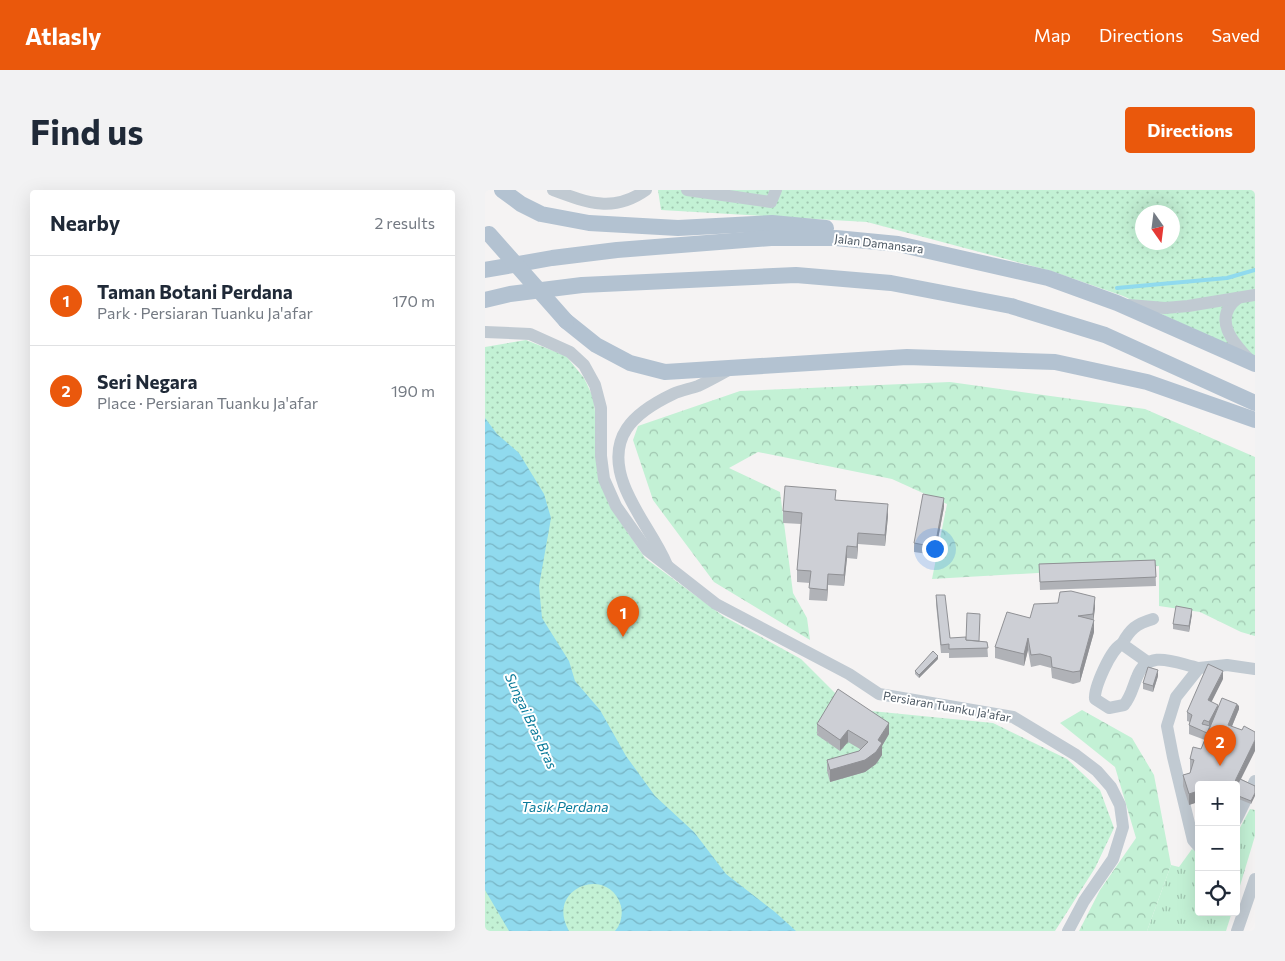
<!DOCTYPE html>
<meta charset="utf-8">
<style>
body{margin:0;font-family:Commissioner,sans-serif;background:#f2f2f3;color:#1f2937}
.controls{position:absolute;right:15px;bottom:15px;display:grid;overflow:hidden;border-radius:5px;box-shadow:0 5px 20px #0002}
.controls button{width:45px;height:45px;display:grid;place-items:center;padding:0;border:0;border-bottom:1px solid #e0e1e3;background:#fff;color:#1f2937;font:25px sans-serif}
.compass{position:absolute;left:650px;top:15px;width:45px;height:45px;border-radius:50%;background:#fff;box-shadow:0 5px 20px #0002;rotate:166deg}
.you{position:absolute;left:449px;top:358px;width:18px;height:18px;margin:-12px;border:4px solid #fff;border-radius:50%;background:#1a73e8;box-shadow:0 0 0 8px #1a73e833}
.badge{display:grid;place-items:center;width:32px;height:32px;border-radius:50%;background:#ea580c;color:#fff;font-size:16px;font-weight:700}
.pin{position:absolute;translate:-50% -41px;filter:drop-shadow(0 1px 2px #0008)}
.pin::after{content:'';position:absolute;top:26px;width:18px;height:15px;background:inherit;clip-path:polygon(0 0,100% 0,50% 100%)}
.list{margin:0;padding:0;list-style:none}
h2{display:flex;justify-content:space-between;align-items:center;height:65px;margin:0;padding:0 20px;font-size:21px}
h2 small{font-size:16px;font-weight:400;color:#747a83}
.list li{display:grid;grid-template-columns:32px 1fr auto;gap:15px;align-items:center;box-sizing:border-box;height:90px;padding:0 20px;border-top:1px solid #e0e1e3}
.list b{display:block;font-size:19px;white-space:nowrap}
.list p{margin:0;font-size:16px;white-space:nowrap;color:#747a83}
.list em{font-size:16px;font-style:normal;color:#747a83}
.icon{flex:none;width:28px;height:28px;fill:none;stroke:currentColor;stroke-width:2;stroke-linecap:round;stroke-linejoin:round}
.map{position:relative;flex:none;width:770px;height:741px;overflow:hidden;border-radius:5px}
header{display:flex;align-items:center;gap:30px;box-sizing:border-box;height:70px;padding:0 25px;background:#ea580c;color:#fff}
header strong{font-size:24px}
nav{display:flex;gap:28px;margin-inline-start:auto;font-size:18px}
.intro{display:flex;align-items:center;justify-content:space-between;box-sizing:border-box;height:120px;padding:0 30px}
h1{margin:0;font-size:35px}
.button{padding:12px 22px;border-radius:5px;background:#ea580c;color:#fff;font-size:18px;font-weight:700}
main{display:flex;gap:30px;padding:0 30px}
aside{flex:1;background:#fff;border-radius:5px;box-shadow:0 5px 20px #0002}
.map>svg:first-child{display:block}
.grass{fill:url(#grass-tufts)}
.forest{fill:url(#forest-crowns)}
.park{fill:url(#park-dots);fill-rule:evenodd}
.water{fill:url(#water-waves)}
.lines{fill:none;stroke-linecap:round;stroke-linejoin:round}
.stream{stroke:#90daee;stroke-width:4}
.minor{stroke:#c1cad2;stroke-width:12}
.major{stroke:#b3c2d1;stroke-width:16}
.major-bridge{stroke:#b3c2d1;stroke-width:16}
.wall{fill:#b0b2b7}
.shaded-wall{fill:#909195}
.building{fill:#cdcfd5;stroke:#909195}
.labels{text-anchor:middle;stroke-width:4;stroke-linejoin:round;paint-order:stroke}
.street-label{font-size:12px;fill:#4a5661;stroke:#fff}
.water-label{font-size:14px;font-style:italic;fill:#0c7c9b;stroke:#fff}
</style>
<header>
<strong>Atlasly</strong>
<nav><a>Map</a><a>Directions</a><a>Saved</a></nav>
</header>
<div class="intro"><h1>Find us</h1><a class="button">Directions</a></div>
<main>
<aside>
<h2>Nearby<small>2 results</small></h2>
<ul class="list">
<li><span class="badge">1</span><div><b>Taman Botani Perdana</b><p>Park · Persiaran Tuanku Ja'afar</p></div><em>170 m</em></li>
<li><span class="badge">2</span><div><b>Seri Negara</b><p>Place · Persiaran Tuanku Ja'afar</p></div><em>190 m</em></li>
</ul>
</aside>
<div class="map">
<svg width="770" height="741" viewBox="0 0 770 741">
<defs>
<pattern id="grass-tufts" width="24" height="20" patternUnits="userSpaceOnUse" patternTransform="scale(1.25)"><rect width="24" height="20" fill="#c3f1d5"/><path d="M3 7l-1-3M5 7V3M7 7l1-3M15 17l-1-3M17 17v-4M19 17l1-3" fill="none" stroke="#a0c6b0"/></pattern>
<pattern id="forest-crowns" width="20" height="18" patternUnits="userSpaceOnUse" patternTransform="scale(1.25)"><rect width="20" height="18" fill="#c3f1d5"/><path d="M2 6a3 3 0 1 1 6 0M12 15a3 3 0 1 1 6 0" fill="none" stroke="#a0c6b0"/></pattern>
<pattern id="park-dots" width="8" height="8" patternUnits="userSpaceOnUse" patternTransform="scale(1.25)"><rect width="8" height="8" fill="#c3f1d5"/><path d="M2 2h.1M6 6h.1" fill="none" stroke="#a0c6b0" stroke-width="1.8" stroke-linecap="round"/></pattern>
<pattern id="water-waves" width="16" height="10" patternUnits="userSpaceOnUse" patternTransform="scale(1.25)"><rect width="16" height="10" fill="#90daee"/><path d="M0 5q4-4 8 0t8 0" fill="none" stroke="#78b4c4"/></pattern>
</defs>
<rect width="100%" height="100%" fill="#f5f3f3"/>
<g class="grass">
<polygon points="765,619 770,620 770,646 751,709 751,645"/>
<polygon points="707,659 714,664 714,722 747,722 741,741 662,741 686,675 694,677"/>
</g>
<g class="forest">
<polygon points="465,192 660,219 770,267 770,446 756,442 715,422 674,416 674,376 447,389 462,314 407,289 273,262 244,278 295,302 308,403 322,428 325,450 229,392 168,310 148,250 153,236 255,201"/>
<polygon points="597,520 647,548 669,585 686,675 662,741 594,741 615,700 651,648 630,577 575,533"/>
</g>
<g class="park">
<path d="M173,0H770V168L638,106L566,81L382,32L176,20ZM658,22H688V52H658Z"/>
<polygon points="41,150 81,166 99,188 109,209 115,287 128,321 160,368 238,426 316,469 366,519 508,533 582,569 615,600 629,638 610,678 570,741 0,741 0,157"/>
</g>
<path class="water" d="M0,228L12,244L34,263L59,304L66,328L54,396L57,428L84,471L90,491L115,520L141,566L170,606L209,642L241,684L290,722L311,741H130C136,734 138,725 136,716C124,674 59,698 84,741H24L0,700Z"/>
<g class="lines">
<polyline class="stream" points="632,98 742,88 770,80"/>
<g class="minor">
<path d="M68,0C103,13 129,23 161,0"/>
<polyline points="202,0 286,12 291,0"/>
<path d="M753,108C727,128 747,152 765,170"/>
<polyline points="644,115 680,118 703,116 770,105"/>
<polyline points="0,142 45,144 85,162 99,175 110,195 116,218 116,266 119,289 131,316 162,360 231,414 364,484 394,504 528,527 591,565 612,581 626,597 635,615 638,637 628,669 599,711 583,741"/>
<path d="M182,375C170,347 150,324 139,295C121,247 148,223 188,204C196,200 205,199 213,196C224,191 234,185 244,180"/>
<path d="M637,454C645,439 651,434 668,429"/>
<path d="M661,471L637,454C626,458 609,498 610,509L624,518L639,515C646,507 648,496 652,487C663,458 690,473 714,478"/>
<polyline points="751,630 770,591"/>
<polyline points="714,657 708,650 688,567 682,536 691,507 714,478 742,475 770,479"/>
<polyline points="752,741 770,689"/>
</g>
<g class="major">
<polyline points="17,0 36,14 56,24 104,33 193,38 287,33 341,38"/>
<polyline points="0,80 67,68 132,60 286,48 351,48 413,54 563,88 632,113 770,174"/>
<polyline points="0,110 25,104 97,95 311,85 406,93 526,116 620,145 770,213"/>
<polyline points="81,131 111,155 145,173 180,182 422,167 570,172 662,192 770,230"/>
</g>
<polyline class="major-bridge" points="4,44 81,131"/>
</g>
<g class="wall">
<polygon points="351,310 403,326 400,356 373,354 372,369 362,368 359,396 343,395 342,411 324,410 325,393 312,392 312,380 316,334 298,333 298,321"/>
<polygon points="459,317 450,365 429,362 429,353"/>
<polygon points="670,370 671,396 555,400 554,374"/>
<polygon points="451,405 465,448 502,452 503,467 464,468 464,463 456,463 451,414"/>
<polygon points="573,413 610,418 608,430 609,442 595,492 588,494 567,488 566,478 555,475 546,477 543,460 539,476 510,468 510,457 545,428"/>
<polygon points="707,424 704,442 688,439 688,434"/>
<polygon points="453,469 434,488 430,484 430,481"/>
<polygon points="673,486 668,502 658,499 658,493"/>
<polygon points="738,489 726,512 733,518 754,519 747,536 756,589 770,596 766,614 751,608 751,595 714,595 714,622 710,621 710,613 704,615 698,596 698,585 705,583 705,569 716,559 720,550 704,544 704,535 705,532 702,531 702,522"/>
<polygon points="332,534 404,544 397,556 397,565 391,574 380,582 345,592 342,581 342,570 374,561 375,559 363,552 355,561 332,545"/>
</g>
<g class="shaded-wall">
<polygon points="459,308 459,317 450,365 450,357"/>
<polygon points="403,314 403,326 400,356 400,345"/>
<polygon points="373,343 373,354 372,369 372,357"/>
<polygon points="362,356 362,368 359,396 359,385"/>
<polygon points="343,384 343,395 342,411 342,400"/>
<polygon points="610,407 610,418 608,434 609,430 609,442 595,492 595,481 608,435 608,424"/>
<polygon points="707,419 707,424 704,442 704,436"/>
<polygon points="543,448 543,460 539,476 539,464"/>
<polygon points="453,466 453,469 434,488 434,485"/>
<polygon points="673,480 673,486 668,502 668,496"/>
<polygon points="738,481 738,489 723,519 723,510"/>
<polygon points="752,514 754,516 754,519 743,546 743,535"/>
<polygon points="733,515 733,523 724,538 724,532"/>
<polygon points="404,533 404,544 397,556 397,565 391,574 380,582 345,592 345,580 393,550"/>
<polygon points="363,540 363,552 355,561 355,550"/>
<polygon points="770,550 770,561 751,599 751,595 749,595 751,589"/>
<polygon points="713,601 710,609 710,613 704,615 704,604"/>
<polygon points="770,603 770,606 766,614 766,611"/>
</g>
<g class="building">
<polygon points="300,296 351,300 350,310 403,314 400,345 373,343 372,357 362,356 359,385 343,384 342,400 324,398 326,381 312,380 317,323 298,321"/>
<polygon points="438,304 459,308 450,357 429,353"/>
<polygon points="670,370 671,387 555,392 554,374"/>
<polygon points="586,401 610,407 608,424 593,426 609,430 595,481 588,482 567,477 566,467 555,464 546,465 543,448 539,464 510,457 522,422 545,428 549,414 573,413 575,402"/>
<polygon points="451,405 460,405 465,448 481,447 481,450 502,452 503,458 464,459 464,454 456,455"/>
<polygon points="691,416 707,419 704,436 688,434"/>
<polygon points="482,423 495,424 494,451 481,450"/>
<polygon points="448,461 453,466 434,485 430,481"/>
<polygon points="723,474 738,481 723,510 733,515 724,532 719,530 717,534 725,536 722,543 704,535 707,525 702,522"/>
<polygon points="663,477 673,480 668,496 658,493"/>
<polygon points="353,499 404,533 393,550 397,553 391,562 380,570 345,580 342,570 374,561 383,552 363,540 355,550 332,534"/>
<polygon points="737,508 752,514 743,535 757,540 759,536 770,542 770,550 751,589 749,595 714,595 714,610 710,609 713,601 704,604 698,585 705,583 709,570 705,569 708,557 716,559"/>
<polygon points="755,589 770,596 770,603 766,611 751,605 751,599"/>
</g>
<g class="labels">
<g class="street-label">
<text transform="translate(394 54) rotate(7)" y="4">Jalan Damansara</text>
<text transform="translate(462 517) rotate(10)" y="4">Persiaran Tuanku Ja'afar</text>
</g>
<g class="water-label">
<text transform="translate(46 531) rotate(65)" y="5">Sungai Bras Bras</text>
<text x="80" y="622">Tasik Perdana</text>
</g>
</g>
</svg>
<div class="controls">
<button>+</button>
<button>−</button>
<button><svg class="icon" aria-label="locate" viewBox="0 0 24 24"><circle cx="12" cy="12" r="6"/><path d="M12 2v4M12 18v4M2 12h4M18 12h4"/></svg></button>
</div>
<svg class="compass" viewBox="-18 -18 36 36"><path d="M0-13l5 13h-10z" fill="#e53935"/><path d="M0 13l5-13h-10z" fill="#747a83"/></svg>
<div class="you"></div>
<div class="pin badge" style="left:138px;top:447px">1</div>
<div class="pin badge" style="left:735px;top:576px">2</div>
</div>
</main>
